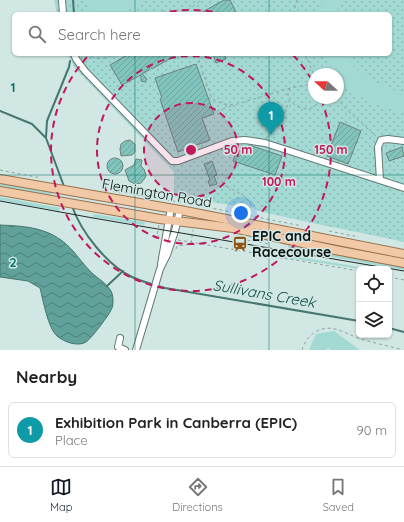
<!DOCTYPE html>
<style>
body{margin:0;font-family:Quicksand,sans-serif;background:#f2f2f2;color:#222}
.controls{position:absolute;right:12px;bottom:12px;display:grid;overflow:hidden;border-radius:6px;box-shadow:0 1px 3px #0004}
.controls button{width:36px;height:36px;display:grid;place-items:center;padding:0;border:0;border-bottom:1px solid #e0e0e0;background:#fff;color:#222;font:20px sans-serif}
.compass{position:absolute;left:308px;top:68px;width:36px;height:36px;border-radius:50%;background:#fff;box-shadow:0 1px 3px #0004;rotate:291deg}
.you{position:absolute;left:241px;top:213px;width:14px;height:14px;margin:-10px;border:3px solid #fff;border-radius:50%;background:#1a73e8;box-shadow:0 0 0 6px #1a73e833}
.badge{display:grid;place-items:center;width:26px;height:26px;border-radius:50%;background:#111827;color:#fff;font-size:13px;font-weight:700}
.pin{position:absolute;translate:-50% -33px;filter:drop-shadow(0 1px 2px #0008)}
.pin::after{content:'';position:absolute;top:21px;width:14px;height:12px;background:inherit;clip-path:polygon(0 0,100% 0,50% 100%)}
.list{margin:0;padding:0;list-style:none}
h2{display:flex;justify-content:space-between;align-items:center;height:52px;margin:0;padding:0 16px;font-size:17px}
h2 small{font-size:13px;font-weight:400;color:#767676}
.list li{display:grid;grid-template-columns:26px 1fr auto;gap:12px;align-items:center;box-sizing:border-box;height:56px;margin:0 8px 8px;padding:0 8px;border:1px solid #e0e0e0;border-radius:6px}
.list b{display:block;font-size:15px;white-space:nowrap}
.list p{margin:0;font-size:13px;white-space:nowrap;color:#767676}
.list em{font-size:13px;font-style:normal;color:#767676}
.icon{flex:none;width:22px;height:22px;fill:none;stroke:currentColor;stroke-width:2;stroke-linecap:round;stroke-linejoin:round}
.map{position:relative;flex:none;width:404px;height:350px;overflow:hidden}
.search{position:absolute;background:#fff;box-shadow:0 1px 3px #0004;left:12px;right:12px;top:12px;height:44px;display:flex;align-items:center;gap:10px;box-sizing:border-box;padding:0 14px;border-radius:6px;color:#767676;font-size:15px}
.sheet{height:116px;background:#fff}
nav{display:flex;justify-content:space-around;align-items:center;box-sizing:border-box;height:56px;border-top:1px solid #e0e0e0;background:#fff;font-size:11px;color:#767676}
nav a{display:grid;justify-items:center;gap:2px}
nav .on{color:#111827}
.map>svg:first-child{display:block}
.park{fill:url(#park-dots);fill-rule:evenodd}
.garden{fill:#a2d9d3}
.water{fill:url(#water-waves);stroke:#467671}
.lines{fill:none;stroke-linecap:round;stroke-linejoin:round}
.stream{stroke:#467671;stroke-width:2}
.building{fill:url(#building-hatch);stroke:#6d827f}
.minor-casing{stroke:#657a77;stroke-width:8}
.major-casing{stroke:#9b724c;stroke-width:10}
.path{stroke:#8fa19e;stroke-width:1;stroke-dasharray:3 3;stroke-linecap:butt}
.minor{stroke:#fff;stroke-width:6}
.major{stroke:#f2c9a7;stroke-width:8}
.tram{stroke:#202a28;stroke-width:1}
.grid{fill:none;stroke:#0f766e;stroke-width:1;stroke-opacity:0.55}
.ring{fill:none;stroke:#c2185b;stroke-width:2;stroke-dasharray:7 5}
.labels{text-anchor:middle;stroke-width:3;stroke-linejoin:round;paint-order:stroke}
.street-label{font-size:14px;fill:#0a1211;stroke:#d0e7e4}
.poi-label{font-size:14px;font-weight:bold;fill:#0a1211;stroke:#d0e7e4;text-anchor:start}
.water-label{font-size:15px;font-style:italic;fill:#154f4a;stroke:#d0e7e4}
.grid-label{font-size:13px;text-anchor:middle;font-weight:bold;fill:#0f766e;stroke:#d0e7e4;stroke-width:3;stroke-linejoin:round;paint-order:stroke}
.centre{fill:#c2185b;stroke:#d0e7e4;stroke-width:2}
.ring-label{font-size:12px;text-anchor:middle;font-weight:bold;fill:#c2185b;stroke:#d0e7e4;stroke-width:3;stroke-linejoin:round;paint-order:stroke}
</style>
<div class="map">
<svg width="404" height="350" viewBox="0 0 404 350">
<defs>
<pattern id="park-dots" width="8" height="8" patternUnits="userSpaceOnUse"><rect width="8" height="8" fill="#a2d9d3"/><path d="M2 2h.1M6 6h.1" fill="none" stroke="#8ab9b4" stroke-width="1.8" stroke-linecap="round"/></pattern>
<pattern id="water-waves" width="16" height="10" patternUnits="userSpaceOnUse"><rect width="16" height="10" fill="#60a19a"/><path d="M0 5q4-4 8 0t8 0" fill="none" stroke="#4d827c"/></pattern>
<pattern id="building-hatch" width="6" height="6" patternUnits="userSpaceOnUse"><rect width="6" height="6" fill="#81c4bc"/><path d="M-1 1l2-2M0 6l6-6M5 7l2-2" fill="none" stroke="#6ea7a1"/></pattern>
</defs>
<rect width="100%" height="100%" fill="#d0e7e4"/>
<path class="park" d="M54,0H404V242C356,231 307,223 259,211L255,209V207L248,208L174,196V172L75,68L67,54H390V14H57ZM314,74H338V98H314Z"/>
<g class="garden">
<polygon points="89,0 145,0 122,14 91,14 88,7"/>
<polygon points="322,0 340,0 337,14 319,14"/>
<path d="M324,54H344C363,79 376,83 404,94V114C389,109 338,93 338,74H335L328,64Z"/>
<polygon points="0,183 52,192 51,197 0,188"/>
<polygon points="0,197 60,208 59,211 0,200"/>
<polygon points="93,214 143,222 145,223 144,225 93,217"/>
<polygon points="288,245 404,267 404,270 288,249"/>
<polygon points="287,255 371,269 359,269 289,258"/>
<polygon points="334,331 360,350 331,350 328,348 326,350 309,350 316,334"/>
</g>
<path class="water" d="M0,225C22,226 43,227 61,240C74,249 82,264 93,274C101,281 113,287 113,299C113,302 113,306 112,308C110,314 91,339 86,342C78,347 64,342 57,336C48,328 43,300 40,288L28,281L0,277Z"/>
<g class="lines">
<g class="stream">
<polyline points="73,0 74,14"/>
<polyline points="0,111 32,124 46,138 65,189"/>
<polyline points="46,137 47,121 69,67 70,61"/>
<path d="M72,206C81,232 107,265 132,277C143,282 154,285 165,288L359,321"/>
<polyline points="107,286 123,271"/>
<polyline points="389,328 404,332"/>
</g>
</g>
<g class="building">
<polygon points="224,0 230,0 237,14 199,14"/>
<polygon points="129,54 178,54 152,69 150,65 149,70 142,74 147,79 145,82 141,81 141,75 122,85 110,65"/>
<polygon points="213,54 224,54 226,59 216,63"/>
<polygon points="196,64 214,114 202,118 210,140 178,152 160,99 162,98 155,78"/>
<polygon points="340,122 361,131 348,164 327,156"/>
<polygon points="130,140 135,144 135,152 132,155 121,156 120,149 121,144 125,141"/>
<polygon points="249,145 282,156 275,175 233,161 237,150 246,153"/>
<polygon points="402,147 404,156 389,161 386,153"/>
<circle cx="115" cy="166" r="8"/>
<polygon points="136,159 142,160 141,166 144,169 146,175 145,178 141,183 135,184 129,181 125,170 134,165"/>
<polygon points="212,161 217,175 214,176 217,184 210,186 208,181 210,180 204,164"/>
</g>
<g class="lines">
<defs>
<g id="minor">
<polyline points="62,0 63,14"/>
<polyline points="74,54 76,59 85,71 172,161 178,161 232,141 245,140 265,143 404,188"/>
<polyline points="380,180 378,147 381,140 388,139 404,141"/>
<polyline points="161,264 171,208"/>
<polyline points="120,338 118,347 125,350"/>
<polyline points="136,350 160,269 167,255 175,231 180,210"/>
</g>
<g id="major">
<polyline points="0,179 180,210 404,254"/>
<polyline points="0,191 160,219 233,228 335,250 404,263"/>
</g>
</defs>
<use href="#minor" class="minor-casing"/>
<use href="#major" class="major-casing"/>
<g class="path">
<polyline points="183,14 201,0"/>
<polyline points="293,14 297,0"/>
<path d="M86,54C96,61 104,59 114,54"/>
<polyline points="197,54 210,94 213,99 218,102 224,104 234,105 290,88"/>
<polyline points="305,54 314,75"/>
<polyline points="338,82 340,80"/>
<path d="M314,84L290,88L288,91V98C292,105 305,112 313,107C317,105 320,101 323,98"/>
<polyline points="336,98 351,114 376,136"/>
<polyline points="217,111 234,105"/>
<polyline points="267,138 285,112 289,101"/>
<polyline points="0,170 41,178"/>
<path d="M222,182C233,193 246,192 252,207"/>
<polyline points="113,191 191,204 302,226"/>
<polyline points="159,225 157,236 159,236"/>
<polyline points="329,231 359,237"/>
<polyline points="178,240 359,271"/>
<polyline points="176,249 177,246 191,244 193,230"/>
<polyline points="233,249 233,241 235,238 270,244"/>
<polyline points="283,258 283,253 285,246"/>
<polyline points="389,277 404,280"/>
<path d="M302,350C306,336 319,325 335,329C343,331 352,336 361,339C374,343 389,346 403,350"/>
</g>
<use href="#minor" class="minor"/>
<use href="#major" class="major"/>
<polyline class="tram" points="0,201 93,218 404,271"/>
</g>
<path class="grid" d="M135,0V14M269,0V14M135,54V350M269,54V350M0,175H404"/>
<circle cx="191" cy="150" r="47" fill="#c2185b" fill-opacity=".12"/>
<g class="ring">
<circle cx="191" cy="150" r="47"/>
<circle cx="191" cy="150" r="94"/>
<path d="M158 14A140 140 0 0 1 224 14M293 55A140 140 0 0 1 313 82M321 99A140 140 0 1 1 89 55"/>
</g>
<defs>
<symbol id="station-bare" viewBox="-9 -9 18 18"><path d="M-3-6H3Q5-6 5-4V2Q5 4 3 4L4.5 6H3L1.5 4h-3L-3 6H-4.5L-3 4Q-5 4-5 2V-4Q-5-6-3-6ZM-3.5-4v3h7v-3ZM-3.5 1v1.5H-2V1ZM2 1v1.5H3.5V1Z" fill="#905415" stroke="#d0e7e4" stroke-width="2.5" paint-order="stroke"/></symbol>
</defs>
<g fill-rule="evenodd">
<use href="#station-bare" x="229" y="233" width="22" height="22"/>
</g>
<g class="labels">
<g class="street-label">
<text transform="translate(157 193) rotate(10)" y="5">Flemington Road</text>
</g>
<g class="poi-label">
<text x="252" y="241">EPIC and<tspan x="252" dy="16">Racecourse</tspan></text>
</g>
<g class="water-label">
<text transform="translate(264 294) rotate(10)" y="5">Sullivans Creek</text>
</g>
</g>
<g class="grid-label">
<text x="13" y="92">1</text>
<text x="13" y="267">2</text>
</g>
<circle cx="191" cy="150" r="6" class="centre"/>
<g class="ring-label">
<text x="238" y="154">50 m</text>
<text x="331" y="154">150 m</text>
<text x="279" y="186">100 m</text>
</g>
</svg>
<div class="controls">
<button><svg class="icon" aria-label="locate" viewBox="0 0 24 24"><circle cx="12" cy="12" r="6"/><path d="M12 2v4M12 18v4M2 12h4M18 12h4"/></svg></button>
<button><svg class="icon" aria-label="layers" viewBox="0 0 24 24"><path d="M12 4l9 5-9 5-9-5zM3 14l9 5 9-5"/></svg></button>
</div>
<svg class="compass" viewBox="-18 -18 36 36"><path d="M0-13l5 13h-10z" fill="#e53935"/><path d="M0 13l5-13h-10z" fill="#767676"/></svg>
<div class="you"></div>
<div class="pin badge" style="left:271px;top:135px;background:#0f9aa8">1</div>
<div class="search"><svg class="icon" aria-label="search" viewBox="0 0 24 24"><circle cx="10" cy="10" r="6"/><path d="M15 15l6 6"/></svg>Search here</div>
</div>
<section class="sheet">
<h2>Nearby<small></small></h2>
<ul class="list">
<li><span class="badge" style="background:#0f9aa8">1</span><div><b>Exhibition Park in Canberra (EPIC)</b><p>Place</p></div><em>90 m</em></li>
</ul>
</section>
<nav>
<a class="on"><svg class="icon" aria-label="map" viewBox="0 0 24 24"><path d="M3 6l6-2 6 2 6-2v14l-6 2-6-2-6 2zM9 4v14M15 6v14"/></svg>Map</a>
<a><svg class="icon" aria-label="directions" viewBox="0 0 24 24"><path d="M12 3l9 9-9 9-9-9zM9 14v-3h6M13 9l2 2-2 2"/></svg>Directions</a>
<a><svg class="icon" aria-label="saved" viewBox="0 0 24 24"><path d="M7 4h10v16l-5-4-5 4z"/></svg>Saved</a>
</nav>
